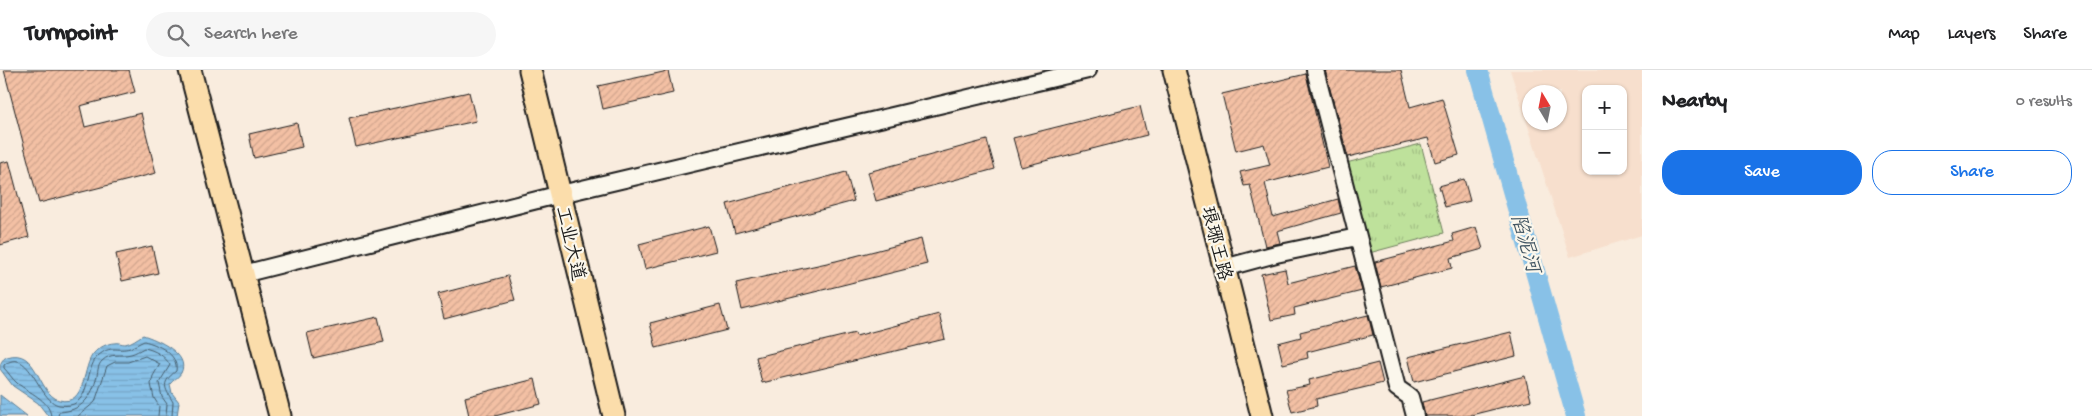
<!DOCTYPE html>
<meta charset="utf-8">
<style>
body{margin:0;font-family:"Gochi Hand","LXGW WenKai TC",sans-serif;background:#f6f6f6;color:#202124}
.controls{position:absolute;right:15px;top:15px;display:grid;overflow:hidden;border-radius:10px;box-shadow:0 1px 4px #0004}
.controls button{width:45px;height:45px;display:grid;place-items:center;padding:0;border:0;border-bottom:1px solid #e0e0e0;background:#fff;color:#202124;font:25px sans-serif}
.compass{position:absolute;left:1522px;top:15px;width:45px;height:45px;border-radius:50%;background:#fff;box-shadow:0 1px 4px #0004;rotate:350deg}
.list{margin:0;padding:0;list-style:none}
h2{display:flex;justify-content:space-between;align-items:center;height:65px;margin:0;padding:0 20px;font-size:21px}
h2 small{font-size:16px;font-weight:400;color:#757577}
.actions{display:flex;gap:10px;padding:15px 20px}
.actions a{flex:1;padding:11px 0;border:1px solid #1a73e8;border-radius:20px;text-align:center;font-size:18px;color:#1a73e8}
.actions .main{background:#1a73e8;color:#fff}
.icon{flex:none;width:28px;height:28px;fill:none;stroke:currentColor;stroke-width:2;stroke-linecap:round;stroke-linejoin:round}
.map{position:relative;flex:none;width:1642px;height:346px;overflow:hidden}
header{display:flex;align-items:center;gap:30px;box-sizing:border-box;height:70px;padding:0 25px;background:#fff;border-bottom:1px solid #e0e0e0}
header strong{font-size:24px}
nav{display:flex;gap:28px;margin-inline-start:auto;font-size:18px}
.search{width:350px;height:45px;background:#f6f6f6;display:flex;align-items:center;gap:12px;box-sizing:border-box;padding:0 18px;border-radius:28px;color:#757577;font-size:19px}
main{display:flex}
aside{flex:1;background:#fff}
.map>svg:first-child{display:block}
.built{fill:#f7dfcd;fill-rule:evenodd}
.park{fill:url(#park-tufts);stroke:#6d7e5c}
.water{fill:url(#water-rules);stroke:#5d7f96}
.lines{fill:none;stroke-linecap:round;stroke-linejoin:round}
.shore{stroke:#475e6d;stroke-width:1}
.river{stroke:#88c1e7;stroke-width:20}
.building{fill:url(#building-hatch);stroke:#1c1c1c}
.minor-casing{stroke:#1c1c1c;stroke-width:20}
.major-casing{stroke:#1c1c1c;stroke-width:25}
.minor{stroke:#fbf7ec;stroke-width:16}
.major{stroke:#fbddab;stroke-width:21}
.labels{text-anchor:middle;stroke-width:4.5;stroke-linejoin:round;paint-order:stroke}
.street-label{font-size:19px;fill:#1c1c1c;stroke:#fbf7ec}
.water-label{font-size:20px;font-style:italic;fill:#425663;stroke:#fbf7ec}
</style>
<header>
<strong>Turnpoint</strong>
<div class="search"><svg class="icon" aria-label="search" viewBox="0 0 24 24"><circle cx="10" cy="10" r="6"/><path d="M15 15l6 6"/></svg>Search here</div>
<nav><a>Map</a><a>Layers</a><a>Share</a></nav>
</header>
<main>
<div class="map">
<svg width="1642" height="346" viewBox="0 0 1642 346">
<defs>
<pattern id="park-tufts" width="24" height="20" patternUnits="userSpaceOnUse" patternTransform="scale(1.25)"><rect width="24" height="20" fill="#bee19b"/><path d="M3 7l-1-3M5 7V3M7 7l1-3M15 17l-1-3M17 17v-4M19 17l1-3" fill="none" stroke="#a3c085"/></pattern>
<pattern id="water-rules" width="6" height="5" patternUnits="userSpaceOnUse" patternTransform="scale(1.25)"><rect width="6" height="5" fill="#88c1e7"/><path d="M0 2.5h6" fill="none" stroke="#75a5c6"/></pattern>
<pattern id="building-hatch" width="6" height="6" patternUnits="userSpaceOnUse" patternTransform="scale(1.25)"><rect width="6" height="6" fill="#f3c0a4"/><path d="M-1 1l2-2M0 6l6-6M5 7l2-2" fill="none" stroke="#d0a48d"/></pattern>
</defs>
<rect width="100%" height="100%" fill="#f9ecde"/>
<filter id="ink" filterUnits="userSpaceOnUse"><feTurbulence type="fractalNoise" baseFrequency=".02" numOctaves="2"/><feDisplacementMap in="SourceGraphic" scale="10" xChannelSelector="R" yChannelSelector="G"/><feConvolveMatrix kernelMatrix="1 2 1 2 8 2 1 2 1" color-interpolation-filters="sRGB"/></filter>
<g filter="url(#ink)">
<path class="built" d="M1510,0H1642V165L1570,187ZM1586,19H1623V101H1586ZM1530,22H1560V52H1530Z"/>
<polygon class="park" points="1421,74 1444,163 1369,183 1346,93"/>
<g class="water">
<path d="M143,265C156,269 191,284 181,303C179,307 173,310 170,314L172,323L179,332L177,346H48L38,333L13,316L0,299C0,293 2,289 7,287C38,277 37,323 59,330C87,337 82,295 94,283C98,278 108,273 114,273C118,272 122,274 125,274C132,273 137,268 143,265Z"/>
<polygon points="0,325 27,346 0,346"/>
</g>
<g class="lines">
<g class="shore">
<path d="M51,346C49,329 29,323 17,313C12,309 9,303 4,298V295C30,275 38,331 59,335C93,341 83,300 98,286C111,274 117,282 130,278C135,276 139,273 144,271C157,274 179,284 176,301C161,313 164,317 173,332L172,346"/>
<path d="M58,346L59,342C82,341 92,327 97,306C98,300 98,295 102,291C111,282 120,287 131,284C135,283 140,280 144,278C155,280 165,286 170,295L159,313L162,327L167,334L166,346"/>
<polyline points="78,346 95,332 107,296 115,292 128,292 145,286 160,294 153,306 151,314 154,328 159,336 158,346"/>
</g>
<polyline class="river" points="1478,0 1576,346"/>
</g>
<g class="building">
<polygon points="4,0 129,0 135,22 80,36 85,57 141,43 156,103 39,133"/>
<polygon points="1325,0 1401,0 1410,37 1442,28 1459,85 1435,92 1428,68 1348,87"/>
<polygon points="668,1 673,23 603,39 598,16"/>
<polygon points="1306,4 1328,97 1265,113 1273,147 1338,129 1341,143 1277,161 1280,173 1265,176 1250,115 1244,116 1240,102 1270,95 1264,74 1236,81 1222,24"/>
<polygon points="469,22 476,51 356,77 349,48"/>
<polygon points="1140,36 1147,65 1021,97 1013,68"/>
<polygon points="297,53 302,77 254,88 249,64"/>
<polygon points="987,70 995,99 876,131 868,102"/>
<polygon points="9,91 29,167 0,175 0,93"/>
<polygon points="846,102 854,131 735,163 727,134"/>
<polygon points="1464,109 1470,131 1445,137 1439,116"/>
<polygon points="709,156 716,181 645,199 639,174"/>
<polygon points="1476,157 1483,179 1450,188 1452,198 1381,217 1375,192 1454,171 1452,164"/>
<polygon points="921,169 927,194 742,240 736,213 836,191"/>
<polygon points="152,176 158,203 122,211 116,184"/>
<polygon points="1355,196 1362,221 1294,238 1295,245 1271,250 1261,204 1285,199 1288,213"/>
<polygon points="508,206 515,230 444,249 438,224"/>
<polygon points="720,235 727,260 656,278 650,253"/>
<polygon points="939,244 945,269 762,313 756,287 855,263 856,266"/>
<polygon points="1368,245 1373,265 1307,282 1308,288 1283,294 1278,273 1301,267 1300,262"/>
<polygon points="378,247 384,272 313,288 307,263"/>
<polygon points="1511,262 1516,286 1414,312 1408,287"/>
<polygon points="1378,293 1383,313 1316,329 1317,336 1292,342 1286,320 1310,315 1309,310"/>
<polygon points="1525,306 1531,330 1467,346 1425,346 1422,332"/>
<polygon points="535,309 541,334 495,346 469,346 465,327"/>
</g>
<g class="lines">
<defs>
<g id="minor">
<polyline points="1315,0 1397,318 1410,327 1415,346"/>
<polyline points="1224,198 1276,184 1357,167"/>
<polyline points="243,204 561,124 1088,0"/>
</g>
<g id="major">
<polyline points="190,0 280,346"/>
<polyline points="530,0 614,346"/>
<polyline points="1174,0 1262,346"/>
</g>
</defs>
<use href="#minor" class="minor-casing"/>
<use href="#major" class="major-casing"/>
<use href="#minor" class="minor"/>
<use href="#major" class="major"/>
</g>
</g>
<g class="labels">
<g class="street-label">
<text transform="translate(572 173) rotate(77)" y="7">工业大道</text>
<text transform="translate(1218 173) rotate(76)" y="7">琅琊王路</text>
</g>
<g class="water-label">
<text transform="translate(1527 173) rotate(74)" y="7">陷泥河</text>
</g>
</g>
</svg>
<div class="controls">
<button>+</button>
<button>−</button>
</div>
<svg class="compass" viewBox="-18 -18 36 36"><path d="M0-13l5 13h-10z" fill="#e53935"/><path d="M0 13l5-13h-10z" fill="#757577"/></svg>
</div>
<aside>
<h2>Nearby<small>0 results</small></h2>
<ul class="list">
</ul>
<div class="actions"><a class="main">Save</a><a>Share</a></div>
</aside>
</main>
